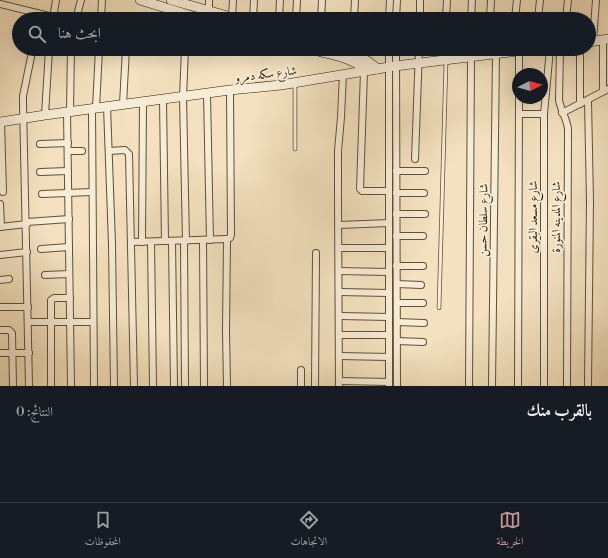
<!DOCTYPE html>
<html lang="ar">
<meta charset="utf-8">
<style>
body{margin:0;font-family:"Libre Bodoni",Amiri,serif;background:#20242c;color:#f1f3f6;direction:rtl}
.compass{position:absolute;left:512px;top:68px;width:36px;height:36px;border-radius:50%;background:#171b24;box-shadow:0 4px 16px #0002;rotate:84deg}
.list{margin:0;padding:0;list-style:none}
h2{display:flex;justify-content:space-between;align-items:center;height:52px;margin:0;padding:0 16px;font-size:17px}
h2 small{font-size:13px;font-weight:400;color:#9ea1a6}
.icon{flex:none;width:22px;height:22px;fill:none;stroke:currentColor;stroke-width:2;stroke-linecap:round;stroke-linejoin:round}
.map{position:relative;flex:none;width:608px;height:386px;overflow:hidden;direction:ltr}
.search{position:absolute;background:#171b24;box-shadow:0 4px 16px #0002;left:12px;right:12px;top:12px;height:44px;display:flex;align-items:center;gap:10px;box-sizing:border-box;padding:0 14px;border-radius:22px;color:#9ea1a6;font-size:15px}
.sheet{height:116px;background:#171b24}
nav{display:flex;justify-content:space-around;align-items:center;box-sizing:border-box;height:56px;border-top:1px solid #363941;background:#171b24;font-size:11px;color:#9ea1a6}
nav a{display:grid;justify-items:center;gap:2px}
nav .on{color:#c59692}
.map>svg:first-child{display:block}
.lines{fill:none;stroke-linecap:round;stroke-linejoin:round}
.service-casing{stroke:#624f35;stroke-width:4.5}
.minor-casing{stroke:#624f35;stroke-width:8}
.secondary-casing{stroke:#311e07;stroke-width:10}
.service{stroke:#f7ecd5;stroke-width:3}
.minor{stroke:#f7ecd5;stroke-width:6}
.secondary{stroke:#f7ecd5;stroke-width:9}
.labels{text-anchor:middle;stroke-width:3.5;stroke-linejoin:round;paint-order:stroke}
.street-label{font-size:12px;fill:#311e07;stroke:#f7ecd5}
</style>
<div class="map">
<svg width="608" height="386" viewBox="0 0 608 386">
<rect width="100%" height="100%" fill="#f3e1bf"/>
<filter id="stains"><feTurbulence type="fractalNoise" baseFrequency=".005" numOctaves="4"/><feColorMatrix values="0 0 0 0 .2 0 0 0 0 .09 0 0 0 0 .02 0 0 0 .5 -.17"/></filter>
<radialGradient id="worn" r=".72"><stop offset=".6" stop-color="#630" stop-opacity="0"/><stop offset="1" stop-color="#630" stop-opacity=".3"/></radialGradient>
<g class="lines">
<defs>
<g id="service">
<polyline points="295,85 295,149"/>
<polyline points="439,308 446,62"/>
</g>
<g id="minor">
<polyline points="209,0 209,11"/>
<polyline points="0,4 53,17"/>
<polyline points="232,17 233,0"/>
<polyline points="53,19 56,0"/>
<polyline points="76,19 81,0"/>
<polyline points="101,19 102,0"/>
<polyline points="253,19 254,0"/>
<polyline points="279,19 280,0"/>
<polyline points="296,19 297,0"/>
<polyline points="321,19 322,0"/>
<polyline points="354,19 355,0"/>
<polyline points="389,19 390,0"/>
<polyline points="396,19 397,0"/>
<polyline points="420,19 420,0"/>
<polyline points="446,19 447,0"/>
<polyline points="471,19 472,0"/>
<polyline points="490,19 491,0"/>
<polyline points="515,19 517,0"/>
<polyline points="538,19 540,0"/>
<polyline points="566,19 568,0"/>
<polyline points="593,41 596,0"/>
<polyline points="185,49 183,97 186,241"/>
<polyline points="389,49 389,386"/>
<polyline points="396,49 397,386"/>
<path d="M560,49L559,100C561,111 567,119 568,129L567,386"/>
<polyline points="580,49 580,104"/>
<polyline points="519,51 519,74"/>
<polyline points="468,57 469,49"/>
<polyline points="444,60 444,49"/>
<polyline points="364,71 360,189 362,191 389,191"/>
<polyline points="603,91 603,40"/>
<polyline points="207,94 210,240"/>
<polyline points="163,100 165,241"/>
<polyline points="588,100 590,201 588,386"/>
<polyline points="123,104 126,49"/>
<polyline points="107,106 112,244 114,386"/>
<polyline points="96,108 99,49"/>
<polyline points="92,109 94,386"/>
<polyline points="70,111 71,49"/>
<polyline points="67,112 71,386"/>
<polyline points="562,113 608,89"/>
<polyline points="520,114 544,114"/>
<polyline points="45,115 49,49"/>
<polyline points="1,122 3,192"/>
<polyline points="40,144 68,143"/>
<polyline points="68,151 82,151"/>
<polyline points="109,151 125,150 129,154 134,386"/>
<polyline points="415,159 419,49"/>
<polyline points="396,171 425,171"/>
<polyline points="40,172 68,171"/>
<polyline points="396,193 424,193"/>
<polyline points="42,194 92,192"/>
<polyline points="0,204 1,227"/>
<polyline points="396,214 425,214"/>
<polyline points="27,222 69,219"/>
<polyline points="339,225 389,223"/>
<polyline points="0,227 27,224"/>
<polyline points="396,236 423,236"/>
<polyline points="203,240 204,386"/>
<polyline points="172,241 174,386"/>
<polyline points="184,241 185,386"/>
<polyline points="131,242 227,239"/>
<polyline points="142,242 143,102"/>
<polyline points="151,242 153,386"/>
<polyline points="339,248 389,248"/>
<polyline points="41,249 69,247"/>
<polyline points="0,255 27,252"/>
<polyline points="396,266 423,266"/>
<polyline points="339,271 389,272"/>
<polyline points="45,275 69,274"/>
<polyline points="0,280 9,279"/>
<polyline points="397,284 421,285"/>
<polyline points="339,292 389,293"/>
<polyline points="397,303 423,303"/>
<polyline points="0,307 28,307"/>
<polyline points="340,316 389,317"/>
<polyline points="28,322 93,322"/>
<polyline points="397,322 424,323"/>
<polyline points="0,330 9,330 12,333 13,386"/>
<polyline points="339,335 389,335"/>
<polyline points="397,341 423,342"/>
<polyline points="0,353 29,353"/>
<polyline points="339,356 389,357"/>
<polyline points="340,381 389,382"/>
<polyline points="29,386 23,104 23,96 32,52"/>
<polyline points="51,386 51,300 54,298 70,298"/>
<polyline points="227,386 226,331 227,239 230,238 231,235 230,90"/>
<polyline points="301,386 301,370"/>
<polyline points="315,386 316,253"/>
<polyline points="339,386 338,200 338,151 341,117 343,74"/>
<polyline points="469,386 471,57"/>
<polyline points="492,386 496,54"/>
<polyline points="518,386 519,98"/>
<polyline points="544,386 544,114 550,49"/>
</g>
<g id="secondary">
<polyline points="140,0 202,19"/>
<polyline points="171,0 238,19"/>
<polyline points="589,42 608,39"/>
<path d="M309,49C329,54 351,57 367,70"/>
<path d="M344,49C357,53 367,60 378,69"/>
<polyline points="0,122 45,115 230,90 281,85 395,66 535,49"/>
</g>
</defs>
<use href="#service" class="service-casing"/>
<use href="#minor" class="minor-casing"/>
<use href="#secondary" class="secondary-casing"/>
<use href="#service" class="service"/>
<use href="#minor" class="minor"/>
<use href="#secondary" class="secondary"/>
</g>
<g class="labels">
<g class="street-label">
<text transform="translate(266 74) rotate(-7)" y="4">شارع سكه دمرو</text>
<text transform="translate(533 217) rotate(-90)" y="4">شارع مسعد البقرى</text>
<text transform="translate(556 217) rotate(-90)" y="4">شارع المدينه المنورة</text>
<text transform="translate(483 220) rotate(-89)" y="4">شارع سلطان حسن</text>
</g>
</g>
<rect width="100%" height="100%" filter="url(#stains)"/>
<rect width="100%" height="100%" fill="url(#worn)"/>
</svg>
<svg class="compass" viewBox="-18 -18 36 36"><path d="M0-13l5 13h-10z" fill="#e53935"/><path d="M0 13l5-13h-10z" fill="#9ea1a6"/></svg>
<div class="search"><svg class="icon" aria-label="search" viewBox="0 0 24 24"><circle cx="10" cy="10" r="6"/><path d="M15 15l6 6"/></svg>ابحث هنا</div>
</div>
<section class="sheet">
<h2>بالقرب منك<small>النتائج: 0</small></h2>
<ul class="list">
</ul>
</section>
<nav>
<a class="on"><svg class="icon" aria-label="map" viewBox="0 0 24 24"><path d="M3 6l6-2 6 2 6-2v14l-6 2-6-2-6 2zM9 4v14M15 6v14"/></svg>الخريطة</a>
<a><svg class="icon" aria-label="directions" viewBox="0 0 24 24"><path d="M12 3l9 9-9 9-9-9zM9 14v-3h6M13 9l2 2-2 2"/></svg>الاتجاهات</a>
<a><svg class="icon" aria-label="saved" viewBox="0 0 24 24"><path d="M7 4h10v16l-5-4-5 4z"/></svg>المحفوظات</a>
</nav>
